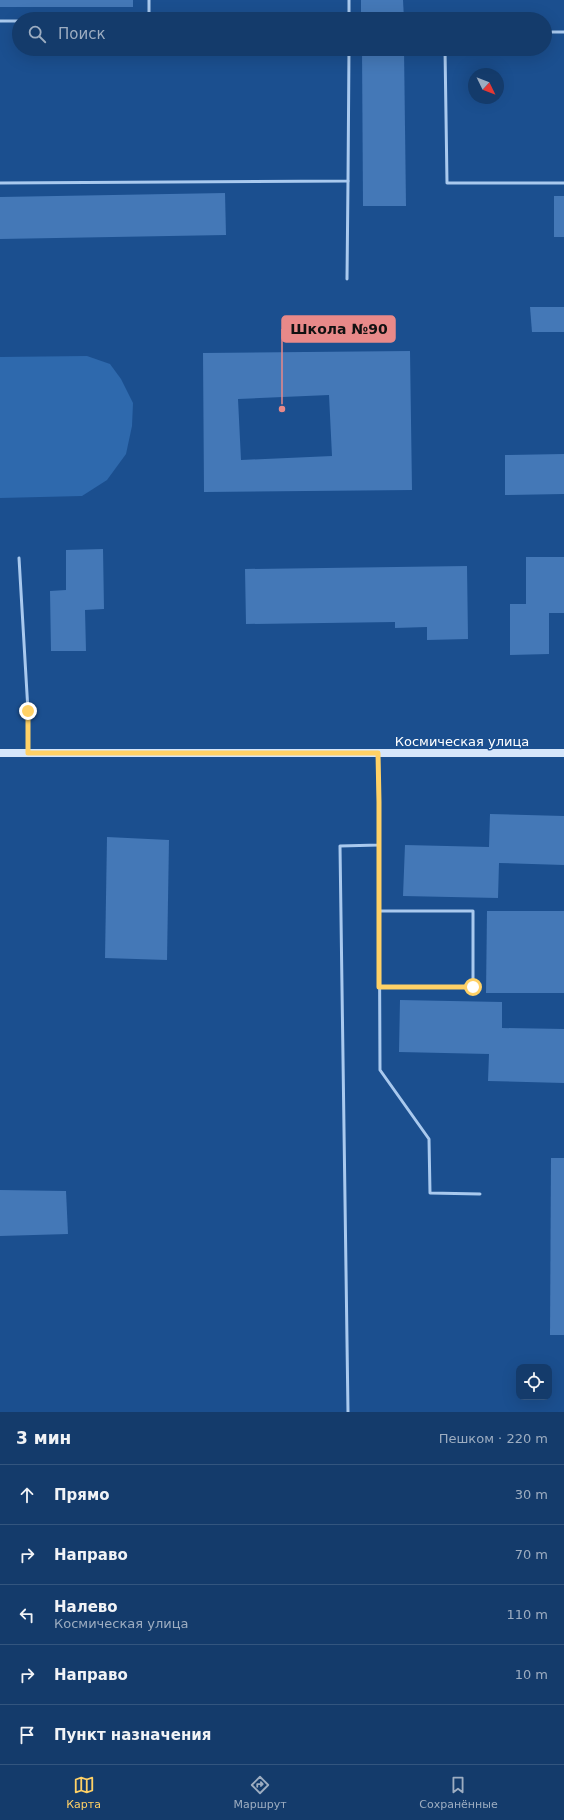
<!DOCTYPE html>
<html lang="ru">
<meta charset="utf-8">
<style>
body{margin:0;font-family:"DejaVu Sans",sans-serif;background:#214673;color:#f1f3f6}
.controls{position:absolute;right:12px;bottom:12px;display:grid;overflow:hidden;border-radius:8px;box-shadow:0 4px 16px #0002}
.controls button{width:36px;height:36px;display:grid;place-items:center;padding:0;border:0;border-bottom:1px solid #33557e;background:#143b6b;color:#f1f3f6;font:20px sans-serif}
.compass{position:absolute;left:468px;top:68px;width:36px;height:36px;border-radius:50%;background:#143b6b;box-shadow:0 4px 16px #0002;rotate:133deg}
.stop{position:absolute;width:12px;height:12px;margin:-9px;border:3px solid #ffd166;border-radius:50%;background:#fff}
.stop.end{background:#ffd166;border-color:#fff;box-shadow:0 1px 4px #0008}
.list{margin:0;padding:0;list-style:none}
h2{display:flex;justify-content:space-between;align-items:center;height:52px;margin:0;padding:0 16px;font-size:17px}
h2 small{font-size:13px;font-weight:400;color:#9dadc1}
.list li{display:grid;grid-template-columns:26px 1fr auto;gap:12px;align-items:center;box-sizing:border-box;height:60px;padding:0 16px;border-top:1px solid #33557e}
.list b{display:block;font-size:15px;white-space:nowrap}
.list p{margin:0;font-size:13px;white-space:nowrap;color:#9dadc1}
.list em{font-size:13px;font-style:normal;color:#9dadc1}
.icon{flex:none;width:22px;height:22px;fill:none;stroke:currentColor;stroke-width:2;stroke-linecap:round;stroke-linejoin:round}
.map{position:relative;flex:none;width:564px;height:1412px;overflow:hidden}
.search{position:absolute;background:#143b6b;box-shadow:0 4px 16px #0002;left:12px;right:12px;top:12px;height:44px;display:flex;align-items:center;gap:10px;box-sizing:border-box;padding:0 14px;border-radius:22px;color:#9dadc1;font-size:15px}
.sheet{height:352px;background:#143b6b}
nav{display:flex;justify-content:space-around;align-items:center;box-sizing:border-box;height:56px;border-top:1px solid #33557e;background:#143b6b;font-size:11px;color:#9dadc1}
nav a{display:grid;justify-items:center;gap:2px}
nav .on{color:#ffd166}
.map>svg:first-child{display:block}
.green{fill:#2e69ad}
.building{fill:#4478b7;fill-rule:evenodd}
.lines{fill:none;stroke-linecap:round;stroke-linejoin:round}
.service{stroke:#a9c9ee;stroke-width:3}
.secondary{stroke:#d6e6fa;stroke-width:8}
.route{stroke:#ffd166;stroke-width:5}
.labels{text-anchor:middle;stroke-width:3;stroke-linejoin:round;paint-order:stroke}
.street-label{font-size:13px;fill:#fff;stroke:#1b4f8f}
.leader{fill:none;stroke:#e88989;stroke-width:1.5}
.callout-dot{fill:#e88989;stroke:#1b4f8f;stroke-width:1.5}
.callout{fill:#e88989;stroke:#e88989;stroke-width:1.5}
.callout-label{font-size:14px;text-anchor:middle;font-weight:bold;fill:#111}
</style>
<div class="map">
<svg width="564" height="1412" viewBox="0 0 564 1412">
<rect width="100%" height="100%" fill="#1b4f8f"/>
<polygon class="green" points="87,356 110,364 121,379 133,403 132,426 126,454 107,480 82,496 0,498 0,357"/>
<g class="building">
<rect x="0" y="0" width="133" height="7"/>
<polygon points="361,0 403,0 404,19 361,19"/>
<polygon points="362,49 404,49 406,206 363,206"/>
<polygon points="225,193 226,235 0,239 0,197"/>
<rect x="554" y="196" width="10" height="41"/>
<polygon points="530,307 564,307 564,332 532,332"/>
<path d="M410,351L412,490L204,492L203,353ZM329,395L332,456L241,460L238,399Z"/>
<polygon points="564,454 564,494 505,495 505,455"/>
<polygon points="103,549 104,609 85,610 86,651 51,651 50,591 66,590 66,550"/>
<polygon points="526,557 564,557 564,613 549,613 549,654 510,655 510,604 526,604"/>
<polygon points="467,566 468,639 427,640 427,627 395,628 395,622 246,624 245,569"/>
<polygon points="490,814 564,816 564,865 499,863 498,898 403,896 405,845 489,847"/>
<polygon points="107,837 169,840 167,960 105,958"/>
<polygon points="487,911 564,911 564,993 486,993"/>
<polygon points="400,1000 502,1002 502,1028 564,1029 564,1083 488,1081 489,1054 399,1052"/>
<polygon points="551,1158 564,1158 564,1335 550,1335"/>
<polygon points="0,1190 66,1191 68,1234 0,1236"/>
</g>
<g class="lines">
<g class="service">
<polyline points="149,0 149,19"/>
<polyline points="349,19 349,0"/>
<polyline points="0,21 19,21"/>
<polyline points="545,32 564,32"/>
<polyline points="445,49 447,183 564,183"/>
<polyline points="0,183 348,181 349,49"/>
<polyline points="347,279 348,181"/>
<polyline points="19,558 28,711 28,752"/>
<polyline points="379,845 380,1070 429,1139 430,1193 480,1194"/>
<polyline points="379,911 473,911 473,987 379,987"/>
<polyline points="348,1412 340,846 379,845 378,754"/>
</g>
<polyline class="secondary" points="0,753 564,753"/>
</g>
<g class="lines">
<polyline class="route" points="28,711 28,753 378,753 379,802 379,987 473,987"/>
</g>
<g class="labels">
<g class="street-label">
<text x="462" y="746">Космическая улица</text>
</g>
</g>
<path class="leader" d="M282 409L282 329"/>
<circle class="callout-dot" cx="282" cy="409" r="4"/>
<rect class="callout" x="282" y="316" width="113" height="26" rx="4"/>
<g class="callout-label">
<text x="339" y="334">Школа №90</text>
</g>
</svg>
<div class="controls">
<button><svg class="icon" aria-label="locate" viewBox="0 0 24 24"><circle cx="12" cy="12" r="6"/><path d="M12 2v4M12 18v4M2 12h4M18 12h4"/></svg></button>
</div>
<svg class="compass" viewBox="-18 -18 36 36"><path d="M0-13l5 13h-10z" fill="#e53935"/><path d="M0 13l5-13h-10z" fill="#9dadc1"/></svg>
<div class="stop" style="left:473px;top:987px"></div>
<div class="stop end" style="left:28px;top:711px"></div>
<div class="search"><svg class="icon" aria-label="search" viewBox="0 0 24 24"><circle cx="10" cy="10" r="6"/><path d="M15 15l6 6"/></svg>Поиск</div>
</div>
<section class="sheet">
<h2>3 мин<small>Пешком · 220 m</small></h2>
<ul class="list">
<li><svg class="icon" aria-label="ahead" viewBox="0 0 24 24"><path d="M12 20V5M6 11l6-6 6 6"/></svg><div><b>Прямо</b></div><em>30 m</em></li>
<li><svg class="icon" aria-label="right" viewBox="0 0 24 24"><path d="M7 20v-9h11M14 6l5 5-5 5"/></svg><div><b>Направо</b></div><em>70 m</em></li>
<li><svg class="icon" aria-label="left" viewBox="0 0 24 24"><path d="M17 20v-9H6M10 6l-5 5 5 5"/></svg><div><b>Налево</b><p>Космическая улица</p></div><em>110 m</em></li>
<li><svg class="icon" aria-label="right" viewBox="0 0 24 24"><path d="M7 20v-9h11M14 6l5 5-5 5"/></svg><div><b>Направо</b></div><em>10 m</em></li>
<li><svg class="icon" aria-label="arrive" viewBox="0 0 24 24"><path d="M6 21V4h12l-3 4 3 4H6"/></svg><div><b>Пункт назначения</b></div></li>
</ul>
</section>
<nav>
<a class="on"><svg class="icon" aria-label="map" viewBox="0 0 24 24"><path d="M3 6l6-2 6 2 6-2v14l-6 2-6-2-6 2zM9 4v14M15 6v14"/></svg>Карта</a>
<a><svg class="icon" aria-label="directions" viewBox="0 0 24 24"><path d="M12 3l9 9-9 9-9-9zM9 14v-3h6M13 9l2 2-2 2"/></svg>Маршрут</a>
<a><svg class="icon" aria-label="saved" viewBox="0 0 24 24"><path d="M7 4h10v16l-5-4-5 4z"/></svg>Сохранённые</a>
</nav>
